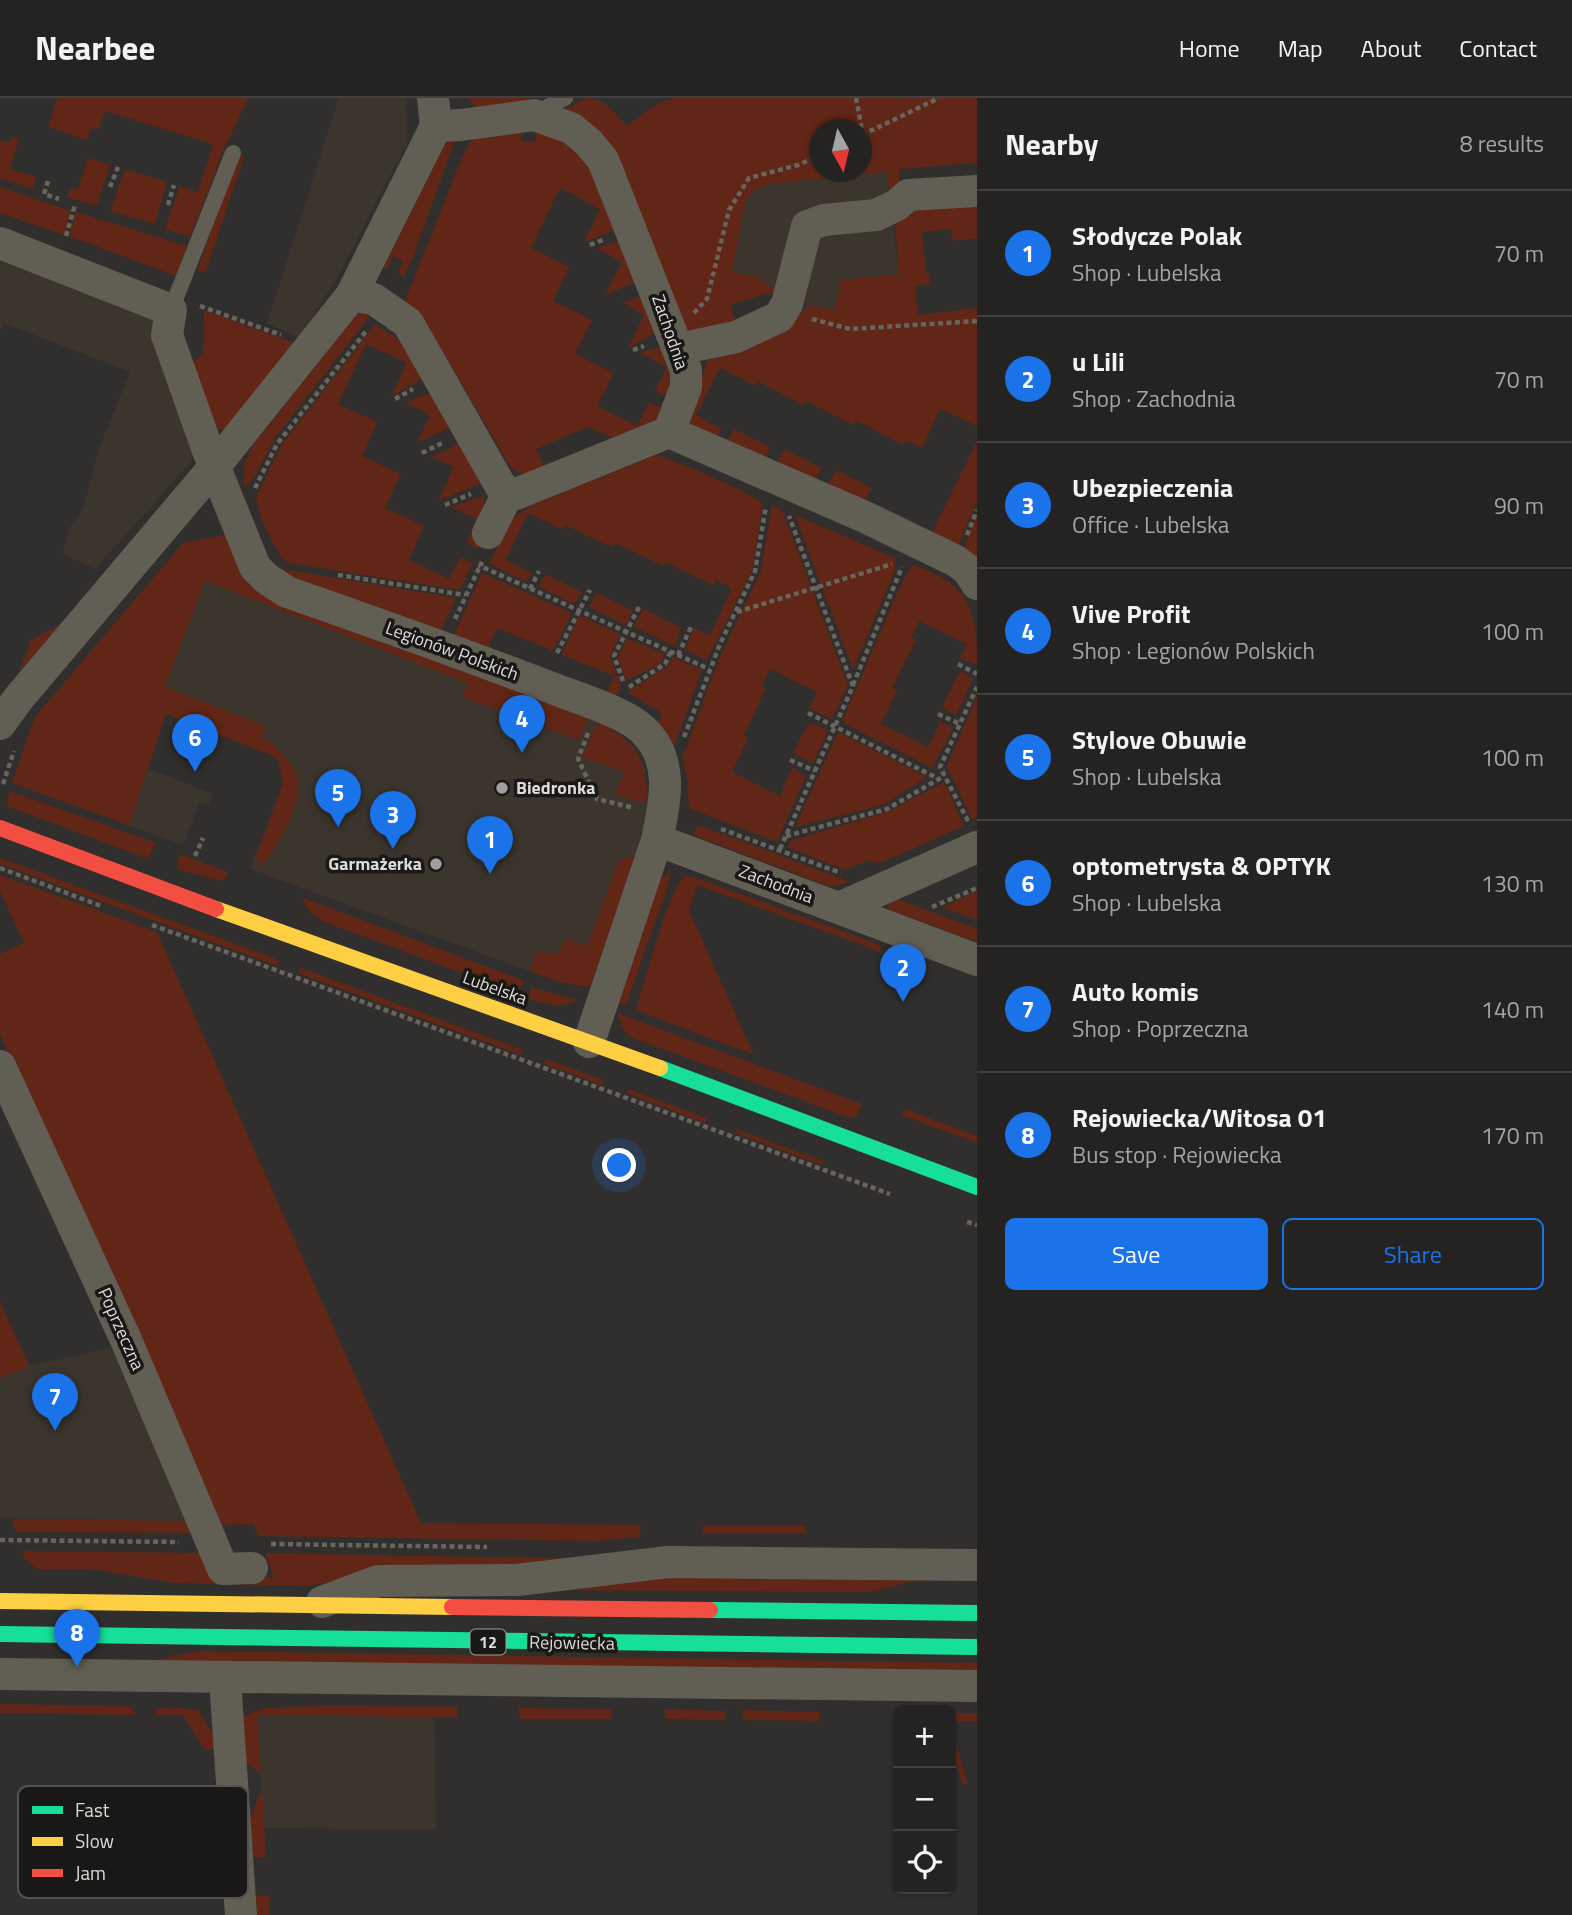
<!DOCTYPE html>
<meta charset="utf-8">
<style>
body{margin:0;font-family:"Titillium Web",sans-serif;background:#2d2b2a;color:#f1f3f6}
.controls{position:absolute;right:21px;bottom:21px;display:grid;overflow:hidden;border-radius:10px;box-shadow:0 2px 5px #0004}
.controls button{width:63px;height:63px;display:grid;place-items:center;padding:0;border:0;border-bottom:2px solid #424040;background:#252322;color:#f1f3f6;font:35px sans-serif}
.compass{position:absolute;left:809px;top:21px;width:63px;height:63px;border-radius:50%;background:#252322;box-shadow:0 2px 5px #0004;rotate:172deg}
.you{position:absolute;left:620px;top:1068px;width:24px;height:24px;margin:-18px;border:5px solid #fff;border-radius:50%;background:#1a73e8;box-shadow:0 0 0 10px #1a73e833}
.badge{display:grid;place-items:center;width:46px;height:46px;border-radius:50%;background:#1a73e8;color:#fff;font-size:23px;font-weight:700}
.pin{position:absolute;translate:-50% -58px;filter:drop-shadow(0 2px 4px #0008)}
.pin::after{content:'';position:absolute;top:37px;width:24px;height:21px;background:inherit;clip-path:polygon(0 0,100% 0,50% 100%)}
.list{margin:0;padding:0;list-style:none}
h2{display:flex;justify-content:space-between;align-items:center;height:91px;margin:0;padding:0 28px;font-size:30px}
h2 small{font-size:23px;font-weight:400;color:#a3a4a5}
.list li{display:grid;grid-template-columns:46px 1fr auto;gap:21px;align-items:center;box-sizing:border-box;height:126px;padding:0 28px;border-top:2px solid #424040}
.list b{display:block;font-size:26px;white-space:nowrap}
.list p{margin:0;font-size:23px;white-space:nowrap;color:#a3a4a5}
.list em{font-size:23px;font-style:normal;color:#a3a4a5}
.actions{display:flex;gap:14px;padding:21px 28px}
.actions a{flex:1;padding:16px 0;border:2px solid #1a73e8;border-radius:10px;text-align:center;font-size:24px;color:#1a73e8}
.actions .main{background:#1a73e8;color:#fff}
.icon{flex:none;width:38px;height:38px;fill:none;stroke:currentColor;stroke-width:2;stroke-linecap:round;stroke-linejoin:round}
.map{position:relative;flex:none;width:977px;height:1817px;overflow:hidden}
header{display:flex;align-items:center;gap:42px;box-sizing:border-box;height:98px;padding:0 35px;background:#252322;border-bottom:2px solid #424040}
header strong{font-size:33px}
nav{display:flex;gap:38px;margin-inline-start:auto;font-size:24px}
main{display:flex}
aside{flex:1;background:#252322}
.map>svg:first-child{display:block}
.built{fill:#3b352d}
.green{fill:#612615;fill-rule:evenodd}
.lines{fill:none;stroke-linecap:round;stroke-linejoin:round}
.path{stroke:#67655e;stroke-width:4.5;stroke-dasharray:5 3.5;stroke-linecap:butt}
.lane{stroke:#615e54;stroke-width:16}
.street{stroke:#615e54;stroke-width:32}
.fast{stroke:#16e098;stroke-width:16}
.slow{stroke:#ffcf43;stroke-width:16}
.jam{stroke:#f24e42;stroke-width:16}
.poi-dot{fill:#a19f9d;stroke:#191816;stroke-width:2.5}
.labels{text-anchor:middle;stroke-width:7;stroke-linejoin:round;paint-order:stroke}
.shield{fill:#191816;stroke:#a2a09e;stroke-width:2}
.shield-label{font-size:16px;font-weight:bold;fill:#dddbd9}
.street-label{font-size:18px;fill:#dddbd9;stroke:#191816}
.poi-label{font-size:18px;font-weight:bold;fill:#dddbd9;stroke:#191816;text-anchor:start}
.key{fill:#191816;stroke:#545250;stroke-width:2}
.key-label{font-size:19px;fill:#dddbd9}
</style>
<header>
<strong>Nearbee</strong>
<nav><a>Home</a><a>Map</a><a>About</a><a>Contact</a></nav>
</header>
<main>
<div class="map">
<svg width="977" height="1817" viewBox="0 0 977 1817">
<rect width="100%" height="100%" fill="#312f2d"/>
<g class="built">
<polygon points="339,0 406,0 407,45 337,180 299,240 267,225"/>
<polygon points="887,74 899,176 841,182 836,212 808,207 780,189 769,189 732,174 744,108 752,93 767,86"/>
<polygon points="0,157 152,220 171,277 193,356 190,365 95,471 62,456 70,429 83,411 99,351 130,274 4,225 0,234"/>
<polygon points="225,437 244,469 598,622 634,648 645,670 648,714 635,759 590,889 559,884 250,771 283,686 278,660 164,613 147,670 213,696 208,708 199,705 183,747 12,685 35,619 183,445"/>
<polygon points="0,1204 29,1268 110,1250 129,1285 191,1423 0,1420"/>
<polygon points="257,1617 434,1620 436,1732 264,1730"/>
</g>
<g class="green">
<polygon points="57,0 248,0 224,51 190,139 165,131 180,88 198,94 213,46 105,13 99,31 91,30 87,42 48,29"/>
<polygon points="468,0 530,0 519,8 479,14"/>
<path d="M586,0C605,0 615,15 627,28L658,5L674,0H977V65L899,71L900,91L890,102L887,74L768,86L752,93L744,108L732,174L759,179L769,189H779L777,209L772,194L731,207L735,226L692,237L687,231L559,15ZM820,32H862V74H820Z"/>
<path d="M521,34V43L536,44V35C545,37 556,38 564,42C596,58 608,99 621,130L584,144L600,111L560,90L531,150L569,169L553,203L592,222L575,256L614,275L597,308L637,328L649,304L663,311L657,322L621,343L588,329L536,351L546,373C532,376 523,379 511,370L425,223L404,206L461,62L473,38Z"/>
<polygon points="11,39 19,41 10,71 36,79 33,91 0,80 0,42 9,45"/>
<polygon points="455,42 413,159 404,179 398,175 403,163 393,158 387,171 378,166 443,44"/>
<polygon points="238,57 244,59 206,173 197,173"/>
<polygon points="88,60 110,67 97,108 67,99 71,90 78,91"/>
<polygon points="125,71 167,84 155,126 110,113"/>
<polygon points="0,89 71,113 64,137 0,115"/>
<path d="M977,98V140L953,143L951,131L922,134L926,175H929L930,186L915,188L918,217L977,210V328L940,311L922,350L906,342L903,347L856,322L854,327L806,303L803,307L757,283L754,287L720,270L696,317L722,331L712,346L689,332L688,318L708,262C741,240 784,239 808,207L835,212L841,182L899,176L895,128L901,111Z"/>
<polygon points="76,114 187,148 176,178 69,138"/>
<polygon points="625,141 641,182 605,197 622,164 596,150"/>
<polygon points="647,196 662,231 628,250 644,217 623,205"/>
<polygon points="204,212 291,244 299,249 227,331 218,331 209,326 191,266 203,256"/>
<polygon points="372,215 275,340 256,376 244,391 243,369 254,346 323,259 345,222 355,217"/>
<polygon points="375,227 397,240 423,280 391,299 407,265 366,246 338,306 377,324 362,358 401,376 385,410 424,428 409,462 449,481 460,459 473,465 460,492 288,465 280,458 273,446 261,420 256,399 282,346"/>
<polygon points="668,246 677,268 669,299 655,292 667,269 640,255"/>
<polygon points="430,295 449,330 417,345 430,317 405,305"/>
<polygon points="734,331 770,349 762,368 724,350"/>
<polygon points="977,343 977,403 957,452 931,437"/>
<polygon points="460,345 482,385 438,403 454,369 431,359"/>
<polygon points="784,351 822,370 812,387 775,371"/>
<path d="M656,357C673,362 754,395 763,406L752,473L707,562L685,552L694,530L710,537L732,490L716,482L713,487L666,464L663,468L615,445L613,450L565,427L562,431L528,415L506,462L532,475L526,484L489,465L513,420L532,407Z"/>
<polygon points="836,372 872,390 860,409 824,393"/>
<polygon points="484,398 483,442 478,451 466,445 477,421 451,409"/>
<polygon points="772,407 782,412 848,587 832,621 809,610 817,594 770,571 762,587 766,590 744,638 748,640 732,674 780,698 792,670 806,678 777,744 689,710 687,679 682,661 719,561 761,473"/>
<polygon points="977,416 977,465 962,455"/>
<polygon points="795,417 895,460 895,472 853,572"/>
<path d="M225,437L244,469L588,619L579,642L462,599L467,585L205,483L165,589L266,628L261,640C271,643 272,645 278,652C286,660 294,667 297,679C303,709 276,752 257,774L260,765L256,759L283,686L278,660L166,616L129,727L12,685L35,619L183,445Z"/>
<path d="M914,467C928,473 948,480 958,492C977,512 977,542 977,567L960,560L967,546L919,523L911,539L916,542L892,590L897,592L881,626L928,649L941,623L953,631L932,670L842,624L895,500L909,472Z"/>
<polygon points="281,471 456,500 441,532 311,486 290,478"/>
<polygon points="482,475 572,515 553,553 497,530 488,550 454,537"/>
<polygon points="545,476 582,494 574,506 539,489"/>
<polygon points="597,495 633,513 626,527 589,509"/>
<polygon points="643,511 681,530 675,548 636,530 634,528"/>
<polygon points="579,517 620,536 610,558 621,590 614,599 606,598 614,578 562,557"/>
<polygon points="67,523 26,569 20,571 31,542"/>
<polygon points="627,540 665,556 660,566 626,583 618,559"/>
<polygon points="673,559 702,572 672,654 656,630 662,615 627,594 667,569"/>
<polygon points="960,573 973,580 956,617 942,610"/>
<polygon points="977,598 977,720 972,722 947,668"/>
<path d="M598,622C636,649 642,649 648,699L642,705L615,696L625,674L582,659Z"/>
<polygon points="809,624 828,632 813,665 793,655"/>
<polygon points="838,634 927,679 883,707 795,729"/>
<polygon points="944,684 964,728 878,766 869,762 845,772 788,749 790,743 890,713"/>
<polygon points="9,693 156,745 148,760 135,756 7,708"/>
<polygon points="698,727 704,729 850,784 831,789 693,737"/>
<polygon points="180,756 228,774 226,780 219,783 178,771 177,764"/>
<polygon points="625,759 635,759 590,889 559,884 529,873 538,853 547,856 557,855 566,841 587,848 617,766"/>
<polygon points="0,760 279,862 277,868 0,766"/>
<polygon points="671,773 667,791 626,907 617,904 657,783"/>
<polygon points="0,777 157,834 421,1425 641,1427 639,1439 599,1443 258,1438 254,1426 220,1427 0,936 0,856 24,845 0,793"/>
<path d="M685,778L694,779L880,847L881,854L697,787L689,813L754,957L636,912C643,890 670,786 685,778Z"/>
<polygon points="977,793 977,822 942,809"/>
<polygon points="301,799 523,882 519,896 322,823 309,813"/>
<polygon points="895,800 977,831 977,844 895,814 888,810 887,802"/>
<polygon points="301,870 523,952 521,957 298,875"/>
<path d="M532,889L577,902C560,912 546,906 528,901Z"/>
<polygon points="617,915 862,1006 857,1018 850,1020 630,939 623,931"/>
<polygon points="546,961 604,982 602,987 545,966"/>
<polygon points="628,991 707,1020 705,1025 627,995"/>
<polygon points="905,1011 977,1038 977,1045 901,1017"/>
<polygon points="736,1031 824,1063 822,1067 735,1035"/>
<polygon points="0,1204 29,1268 0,1280"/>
<polygon points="12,1421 191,1423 196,1435 16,1434"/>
<polygon points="702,1428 805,1428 807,1435 703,1436"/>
<polygon points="22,1453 204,1455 216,1481 274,1479 265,1455 600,1461 347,1481 306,1488 173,1485 99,1472 37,1471 25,1461"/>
<polygon points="926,1473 927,1482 914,1483 870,1494 541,1492 573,1482"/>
<polygon points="199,1553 977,1565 977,1581 140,1565"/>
<polygon points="0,1606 129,1608 133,1610 135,1617 0,1615"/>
<polygon points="337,1607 457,1609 458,1620 257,1617 261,1676 246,1663 242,1622 244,1618 265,1610"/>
<polygon points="175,1609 198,1612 213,1636 215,1652 205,1652 183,1617 154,1617 155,1611"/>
<polygon points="518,1610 612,1611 612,1621 520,1621"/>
<polygon points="665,1611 725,1613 725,1622 665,1621"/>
<polygon points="742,1612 819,1614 819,1623 743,1622"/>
<polygon points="951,1615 977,1615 977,1623 951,1624"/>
<polygon points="951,1632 968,1685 963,1687 951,1650"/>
<path d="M262,1692L266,1759H251L249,1720C257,1712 255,1701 262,1692Z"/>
<polygon points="269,1797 270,1817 257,1817 255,1798"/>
</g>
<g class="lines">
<g class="path">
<polyline points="856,0 863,37"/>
<polyline points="862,37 939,0"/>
<polyline points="48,83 44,96 59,101"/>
<polyline points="110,89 118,69"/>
<polyline points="168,107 174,87"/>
<polyline points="66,138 75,107"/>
<polyline points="590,147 605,141"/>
<polyline points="200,208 281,237"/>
<polyline points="694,215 707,201 729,112 749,80 798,67 820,57"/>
<polyline points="812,221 850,231 977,223"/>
<polyline points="633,252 644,248"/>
<polyline points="395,301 413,291"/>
<polyline points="422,355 442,345"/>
<polyline points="255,390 277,346 367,232"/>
<polyline points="445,407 471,396"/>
<polyline points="967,437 977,412"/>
<polyline points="482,464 480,468 709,571"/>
<polyline points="338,477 465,497"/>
<polyline points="530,491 539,473"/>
<polyline points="737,514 892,466"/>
<polyline points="455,521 480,468"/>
<polyline points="557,555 590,492"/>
<polyline points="678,557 691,529"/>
<polyline points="958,566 977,576"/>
<polyline points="623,583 614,558 639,509"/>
<polyline points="853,587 902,469"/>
<polyline points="629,589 665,566 671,553"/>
<polyline points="808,615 937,680"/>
<polyline points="938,616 960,626"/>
<polyline points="588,635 578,661 597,701 634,710"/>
<polyline points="684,639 720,546 755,473 766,408"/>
<polyline points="790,662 815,673"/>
<polyline points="3,686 14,653"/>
<polyline points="968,723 940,669 977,589"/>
<polyline points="721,731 841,775"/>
<polyline points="786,738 887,711 944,678"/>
<polyline points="780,751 853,588 789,418"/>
<polyline points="195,758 203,740"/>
<polyline points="0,770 101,808"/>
<polyline points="932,809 977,790"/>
<polyline points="152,827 890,1096"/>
<polyline points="967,1124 977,1127"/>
<polyline points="0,1442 179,1444"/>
<polyline points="271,1446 487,1449"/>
</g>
<g class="lane">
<polyline points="536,15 565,0"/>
<polyline points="171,212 233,55"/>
</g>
<g class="street">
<polyline points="436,28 461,27 534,17 571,30 588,44 603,62 686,272 686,289 669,334 865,419 956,463 968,472 977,486"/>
<path d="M0,145L171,212L167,237L207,350L255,469L267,481L287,494C376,525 464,556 552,590C577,600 625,614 643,632C675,662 665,704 657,742"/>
<polyline points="351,198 374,201 408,225 500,387 508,395 516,396 669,334"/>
<polyline points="679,251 736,239 779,219 787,206 807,128 824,122 876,117 897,107 908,97 977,93"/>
<polyline points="488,435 508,395"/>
<polyline points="0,626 18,601 215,368 351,198 436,28 433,0"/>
<polyline points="839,810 977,749"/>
<polyline points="589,944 657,742 977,862"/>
<polyline points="0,968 126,1242 223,1471 252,1470"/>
<polyline points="322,1504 378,1483 517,1482 668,1464 977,1467"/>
<polyline points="0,1576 977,1588"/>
<polyline points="225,1581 241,1817"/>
</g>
<g class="fast">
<polyline points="660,970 977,1089"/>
<polyline points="710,1512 977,1515"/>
<polyline points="0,1536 977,1549"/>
</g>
<g class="slow">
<polyline points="216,811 660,970"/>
<polyline points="0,1503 452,1509"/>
</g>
<g class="jam">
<polyline points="0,730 216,811"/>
<polyline points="452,1509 710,1512"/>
</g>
</g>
<g class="poi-dot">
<circle cx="502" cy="690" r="7"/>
<circle cx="436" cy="766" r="7"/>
</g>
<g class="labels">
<rect class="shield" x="470.5" y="1531.5" width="35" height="25" rx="5"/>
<g class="shield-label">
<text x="488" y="1550">12</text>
</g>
<g class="street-label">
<text transform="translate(670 234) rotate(71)" y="6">Zachodnia</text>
<text transform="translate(452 553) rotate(20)" y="6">Legionów Polskich</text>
<text transform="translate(776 786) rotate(21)" y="6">Zachodnia</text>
<text transform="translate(495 890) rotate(20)" y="6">Lubelska</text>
<text transform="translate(121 1231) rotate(66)" y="6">Poprzeczna</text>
<text transform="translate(572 1545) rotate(1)" y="6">Rejowiecka</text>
</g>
<g class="poi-label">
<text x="516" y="696">Biedronka</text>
<text x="422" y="772" text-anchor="end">Garmażerka</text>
</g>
</g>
<rect x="18" y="1688" width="230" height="112" rx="10" class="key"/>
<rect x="32" y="1708" width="31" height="8" fill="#16e098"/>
<rect x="32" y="1739" width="31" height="9" fill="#ffcf43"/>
<rect x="32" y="1771" width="31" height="8" fill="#f24e42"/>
<g class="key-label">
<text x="75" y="1719">Fast</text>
<text x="75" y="1750">Slow</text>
<text x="75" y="1782">Jam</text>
</g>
</svg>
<div class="controls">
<button>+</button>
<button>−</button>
<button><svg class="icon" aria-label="locate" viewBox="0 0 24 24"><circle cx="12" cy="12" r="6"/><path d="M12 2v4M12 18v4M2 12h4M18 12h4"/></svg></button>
</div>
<svg class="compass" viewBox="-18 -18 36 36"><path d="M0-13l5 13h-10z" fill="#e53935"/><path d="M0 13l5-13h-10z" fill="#a3a4a5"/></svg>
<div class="you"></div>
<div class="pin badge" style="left:490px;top:776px">1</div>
<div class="pin badge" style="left:903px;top:904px">2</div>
<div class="pin badge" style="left:393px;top:751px">3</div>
<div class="pin badge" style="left:522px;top:655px">4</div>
<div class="pin badge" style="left:338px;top:729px">5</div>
<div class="pin badge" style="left:195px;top:674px">6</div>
<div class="pin badge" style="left:55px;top:1333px">7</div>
<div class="pin badge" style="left:77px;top:1569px">8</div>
</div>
<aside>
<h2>Nearby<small>8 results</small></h2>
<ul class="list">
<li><span class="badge">1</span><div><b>Słodycze Polak</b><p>Shop · Lubelska</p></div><em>70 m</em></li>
<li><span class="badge">2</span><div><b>u Lili</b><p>Shop · Zachodnia</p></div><em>70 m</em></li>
<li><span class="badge">3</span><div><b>Ubezpieczenia</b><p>Office · Lubelska</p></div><em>90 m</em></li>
<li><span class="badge">4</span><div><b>Vive Profit</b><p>Shop · Legionów Polskich</p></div><em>100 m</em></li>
<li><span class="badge">5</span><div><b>Stylove Obuwie</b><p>Shop · Lubelska</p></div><em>100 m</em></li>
<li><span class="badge">6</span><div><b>optometrysta &amp; OPTYK</b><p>Shop · Lubelska</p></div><em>130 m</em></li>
<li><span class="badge">7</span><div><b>Auto komis</b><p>Shop · Poprzeczna</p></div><em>140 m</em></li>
<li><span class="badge">8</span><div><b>Rejowiecka/Witosa 01</b><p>Bus stop · Rejowiecka</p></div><em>170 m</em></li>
</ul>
<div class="actions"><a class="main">Save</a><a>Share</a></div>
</aside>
</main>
